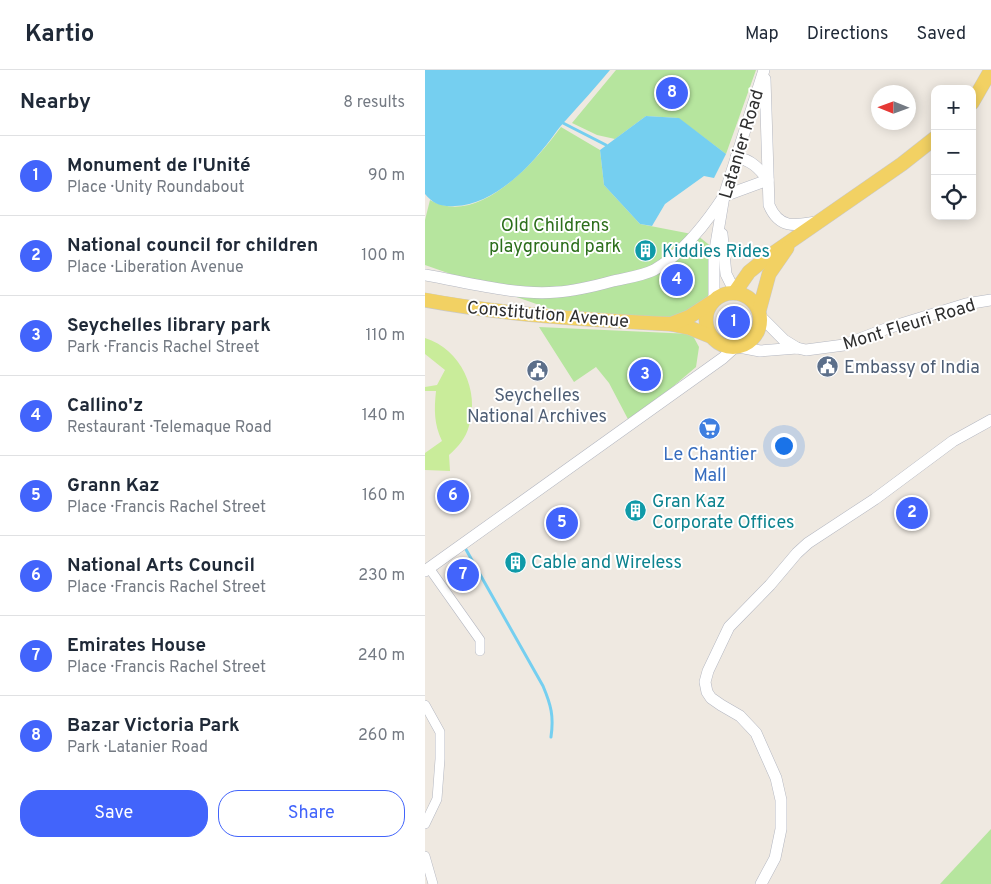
<!DOCTYPE html>
<meta charset="utf-8">
<style>
body{margin:0;font-family:Overpass,sans-serif;background:#f2f2f3;color:#1f2937}
.controls{position:absolute;right:15px;top:15px;display:grid;overflow:hidden;border-radius:10px;box-shadow:0 2px 12px #0003}
.controls button{width:45px;height:45px;display:grid;place-items:center;padding:0;border:0;border-bottom:1px solid #e0e1e3;background:#fff;color:#1f2937;font:25px sans-serif}
.compass{position:absolute;left:446px;top:15px;width:45px;height:45px;border-radius:50%;background:#fff;box-shadow:0 2px 12px #0003;rotate:271deg}
.you{position:absolute;left:358px;top:375px;width:18px;height:18px;margin:-12px;border:4px solid #fff;border-radius:50%;background:#1a73e8;box-shadow:0 0 0 8px #1a73e833}
.badge{display:grid;place-items:center;width:32px;height:32px;border-radius:50%;background:#4264fb;color:#fff;font-size:16px;font-weight:700}
.pin{position:absolute;translate:-50% -50%;border:2px solid #fff;box-shadow:0 1px 5px #0006}
.list{margin:0;padding:0;list-style:none}
h2{display:flex;justify-content:space-between;align-items:center;height:65px;margin:0;padding:0 20px;font-size:21px}
h2 small{font-size:16px;font-weight:400;color:#747a83}
.list li{display:grid;grid-template-columns:32px 1fr auto;gap:15px;align-items:center;box-sizing:border-box;height:80px;padding:0 20px;border-top:1px solid #e0e1e3}
.list b{display:block;font-size:19px;white-space:nowrap}
.list p{margin:0;font-size:16px;white-space:nowrap;color:#747a83}
.list em{font-size:16px;font-style:normal;color:#747a83}
.actions{display:flex;gap:10px;padding:15px 20px}
.actions a{flex:1;padding:11px 0;border:1px solid #4264fb;border-radius:20px;text-align:center;font-size:18px;color:#4264fb}
.actions .main{background:#4264fb;color:#fff}
.icon{flex:none;width:28px;height:28px;fill:none;stroke:currentColor;stroke-width:2;stroke-linecap:round;stroke-linejoin:round}
.map{position:relative;flex:none;width:566px;height:814px;overflow:hidden}
header{display:flex;align-items:center;gap:30px;box-sizing:border-box;height:70px;padding:0 25px;background:#fff;border-bottom:1px solid #e0e1e3}
header strong{font-size:24px}
nav{display:flex;gap:28px;margin-inline-start:auto;font-size:18px}
main{display:flex}
aside{flex:1;background:#fff}
.map>svg:first-child{display:block}
.green{fill:#b6e59e}
.pitch{fill:#c9ec9a}
.water{fill:#75cff0}
.lines{fill:none;stroke-linecap:round;stroke-linejoin:round}
.stream{stroke:#75cff0;stroke-width:3}
.street-casing{stroke:#b4b7c1;stroke-width:10}
.secondary-casing{stroke:#b4b7c1;stroke-width:12}
.primary-casing{stroke:#c9c9c9;stroke-width:15}
.street{stroke:#fff;stroke-width:9}
.secondary{stroke:#fff;stroke-width:11}
.primary{stroke:#f2d163;stroke-width:14}
.labels{text-anchor:middle;stroke-width:4;stroke-linejoin:round;paint-order:stroke}
.street-label{font-size:18px;fill:#2e2e2e;stroke:#fff}
.park-label{font-size:18px;fill:#2c6e1b;stroke:#fff}
.culture-label{font-size:18px;fill:#0d838f;stroke:#fff;text-anchor:start}
.service-label{font-size:18px;fill:#4e5e75;stroke:#fff;text-anchor:start}
.shop-label{font-size:18px;fill:#366cbe;stroke:#fff}
</style>
<header>
<strong>Kartio</strong>
<nav><a>Map</a><a>Directions</a><a>Saved</a></nav>
</header>
<main>
<aside>
<h2>Nearby<small>8 results</small></h2>
<ul class="list">
<li><span class="badge">1</span><div><b>Monument de l'Unité</b><p>Place · Unity Roundabout</p></div><em>90 m</em></li>
<li><span class="badge">2</span><div><b>National council for children</b><p>Place · Liberation Avenue</p></div><em>100 m</em></li>
<li><span class="badge">3</span><div><b>Seychelles library park</b><p>Park · Francis Rachel Street</p></div><em>110 m</em></li>
<li><span class="badge">4</span><div><b>Callino'z</b><p>Restaurant · Telemaque Road</p></div><em>140 m</em></li>
<li><span class="badge">5</span><div><b>Grann Kaz</b><p>Place · Francis Rachel Street</p></div><em>160 m</em></li>
<li><span class="badge">6</span><div><b>National Arts Council</b><p>Place · Francis Rachel Street</p></div><em>230 m</em></li>
<li><span class="badge">7</span><div><b>Emirates House</b><p>Place · Francis Rachel Street</p></div><em>240 m</em></li>
<li><span class="badge">8</span><div><b>Bazar Victoria Park</b><p>Park · Latanier Road</p></div><em>260 m</em></li>
</ul>
<div class="actions"><a class="main">Save</a><a>Share</a></div>
</aside>
<div class="map">
<svg width="566" height="814" viewBox="0 0 566 814">
<rect width="100%" height="100%" fill="#efe9e1"/>
<g class="green">
<polygon points="191,0 331,0 301,84 253,48 221,46 190,69 172,65 147,53"/>
<path d="M136,57L175,80L179,115L215,154L272,165L288,178L289,231L246,254L154,249L0,195V150L5,130C53,158 111,91 136,57Z"/>
<polygon points="114,257 267,264 274,277 271,297 205,353 184,313 171,297 149,312"/>
<polygon points="566,759 566,814 515,814"/>
</g>
<path class="pitch" d="M0,268C36,279 55,321 44,356C41,368 33,377 24,385L25,401L0,400V383L17,371C9,354 9,340 11,321H0V317L12,315L20,300L0,284Z"/>
<g class="water">
<path d="M0,0H185C171,17 156,33 142,49C133,58 126,70 118,79C98,104 64,135 30,136C17,137 8,134 0,124Z"/>
<polygon points="221,46 254,48 301,84 289,108 279,106 240,134 227,156 215,154 179,115 175,80"/>
</g>
<g class="lines">
<g class="stream">
<polyline points="138,53 181,75"/>
<path d="M39,476L118,616C126,635 129,646 126,667"/>
</g>
<defs>
<g id="street">
<polyline points="4,498 55,570 55,581"/>
<polyline points="0,635 15,662 15,689 12,729 0,754"/>
<polyline points="0,786 8,814"/>
</g>
<g id="secondary">
<path d="M340,9L344,135C354,159 370,156 391,152"/>
<path d="M299,126L343,110C334,98 326,90 311,87"/>
<polyline points="297,164 301,204 310,222"/>
<path d="M0,205C41,212 91,226 132,222C151,221 170,216 188,211C201,208 217,206 229,200C257,184 282,152 299,126"/>
<polyline points="289,231 289,186 299,126 339,0"/>
<polyline points="335,246 359,270 372,278"/>
<polyline points="314,277 335,281 372,278 381,280 419,275 463,258 541,234 566,230"/>
<polyline points="0,501 298,288 309,278"/>
<polyline points="336,814 350,788 356,759 356,730 351,708 331,663 315,646 296,635 286,628 282,622 280,612 283,601 304,557 345,515 372,483 383,473 450,429 528,371 566,350"/>
</g>
<g id="primary">
<polyline points="547,33 566,0"/>
<polyline points="310,222 324,202 340,189 477,94 510,68"/>
<circle cx="308" cy="250" r="27"/>
<path d="M0,230C81,245 164,250 246,254L265,258L285,266"/>
<polyline points="334,241 344,204 362,178"/>
<polyline points="246,254 264,247 287,232"/>
</g>
</defs>
<use href="#street" class="street-casing"/>
<use href="#secondary" class="secondary-casing"/>
<use href="#primary" class="primary-casing"/>
<use href="#street" class="street"/>
<use href="#secondary" class="secondary"/>
<use href="#primary" class="primary"/>
</g>
<defs>
<symbol id="building-disc" viewBox="-11 -11 22 22"><circle r="9.5" fill="#0f9aa8" stroke="#fff"/><path d="M-4-6H4V6H1V3H-1V6H-4ZM-2.5-4.3h1.7v1.8h-1.7ZM.8-4.3h1.7v1.8H.8ZM-2.5-1h1.7V.8h-1.7ZM.8-1h1.7V.8H.8Z" fill="#fff"/></symbol>
<symbol id="civic-disc" viewBox="-11 -11 22 22"><circle r="9.5" fill="#5c6f8a" stroke="#fff"/><path d="M-.6-6.5H3V-4.5H.6V-3L4-1V1h2V6H-6V1h2V-1L-.6-3ZM-1.2 2.5V6h2.4V2.5Z" fill="#fff"/></symbol>
<symbol id="supermarket-disc" viewBox="-11 -11 22 22"><circle r="9.5" fill="#3f7fe0" stroke="#fff"/><path d="M-6-5.5h2.5l.6 2H6L4.5 2H-2.5L-4.4-4H-6ZM-1.5 3.2a1.3 1.3 0 1 0 .1 0ZM3 3.2a1.3 1.3 0 1 0 .1 0Z" fill="#fff"/></symbol>
</defs>
<g fill-rule="evenodd">
<use href="#building-disc" x="208" y="168" width="25" height="25"/>
<use href="#civic-disc" x="390" y="284" width="25" height="25"/>
<use href="#civic-disc" x="100" y="288" width="25" height="25"/>
<use href="#supermarket-disc" x="272" y="346" width="25" height="25"/>
<use href="#building-disc" x="198" y="428" width="25" height="25"/>
<use href="#building-disc" x="78" y="480" width="25" height="25"/>
</g>
<g class="labels">
<g class="street-label">
<text transform="translate(316 74) rotate(-73)" y="6">Latanier Road</text>
<text transform="translate(123 244) rotate(5)" y="6">Constitution Avenue</text>
<text transform="translate(484 254) rotate(-17)" y="6">Mont Fleuri Road</text>
</g>
<g class="park-label">
<text x="130" y="161">Old Childrens<tspan x="130" dy="21">playground park</tspan></text>
</g>
<g class="culture-label">
<text x="237" y="187">Kiddies Rides</text>
<text x="227" y="437">Gran Kaz<tspan x="227" dy="21">Corporate Offices</tspan></text>
<text x="106" y="498">Cable and Wireless</text>
</g>
<g class="service-label">
<text x="419" y="303">Embassy of India</text>
<text x="112" y="331" text-anchor="middle">Seychelles<tspan x="112" dy="21">National Archives</tspan></text>
</g>
<g class="shop-label">
<text x="285" y="390">Le Chantier<tspan x="285" dy="21">Mall</tspan></text>
</g>
</g>
</svg>
<div class="controls">
<button>+</button>
<button>−</button>
<button><svg class="icon" aria-label="locate" viewBox="0 0 24 24"><circle cx="12" cy="12" r="6"/><path d="M12 2v4M12 18v4M2 12h4M18 12h4"/></svg></button>
</div>
<svg class="compass" viewBox="-18 -18 36 36"><path d="M0-13l5 13h-10z" fill="#e53935"/><path d="M0 13l5-13h-10z" fill="#747a83"/></svg>
<div class="you"></div>
<div class="pin badge" style="left:309px;top:252px">1</div>
<div class="pin badge" style="left:487px;top:443px">2</div>
<div class="pin badge" style="left:220px;top:305px">3</div>
<div class="pin badge" style="left:252px;top:210px">4</div>
<div class="pin badge" style="left:137px;top:453px">5</div>
<div class="pin badge" style="left:28px;top:426px">6</div>
<div class="pin badge" style="left:38px;top:505px">7</div>
<div class="pin badge" style="left:247px;top:23px">8</div>
</div>
</main>
